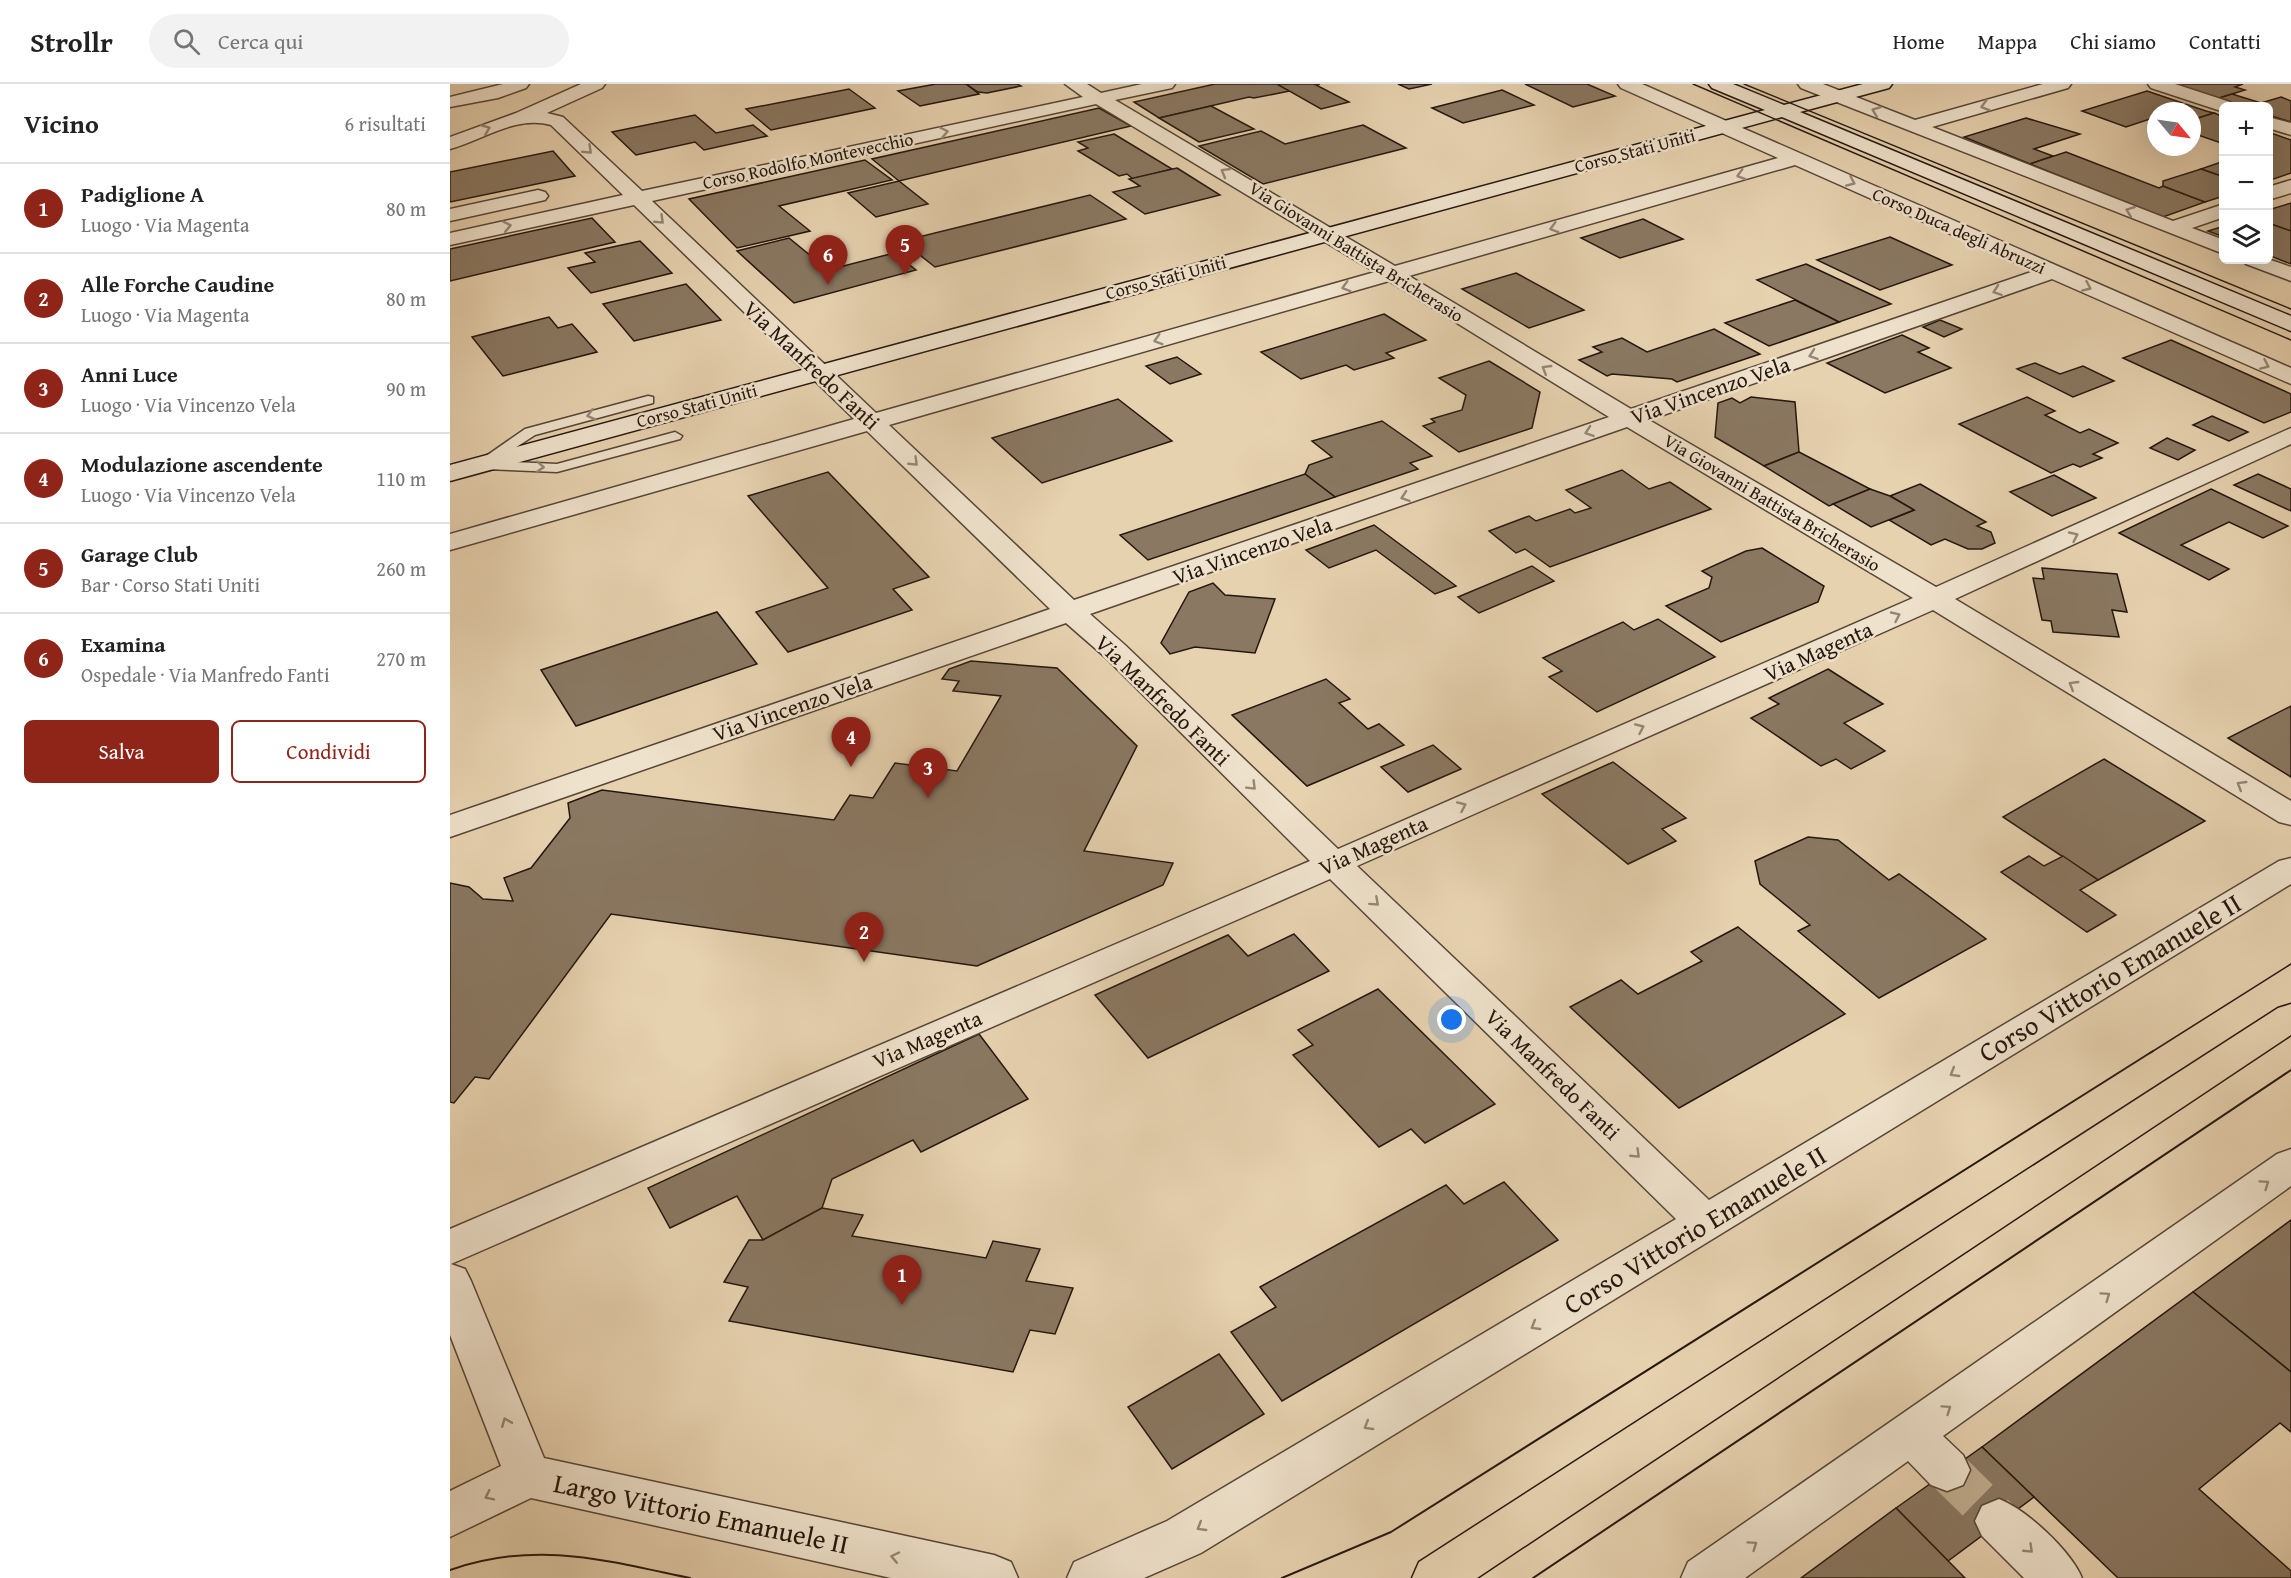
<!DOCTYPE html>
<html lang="it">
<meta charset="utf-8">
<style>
body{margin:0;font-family:"Gentium Book Plus",serif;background:#f2f2f2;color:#222}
.controls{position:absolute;right:18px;top:18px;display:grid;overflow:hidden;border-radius:9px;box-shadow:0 6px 24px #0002}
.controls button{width:54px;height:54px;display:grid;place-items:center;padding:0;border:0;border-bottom:2px solid #e0e0e0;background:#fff;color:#222;font:30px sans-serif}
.compass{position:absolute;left:1697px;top:18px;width:54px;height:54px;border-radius:50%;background:#fff;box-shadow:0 6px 24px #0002;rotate:119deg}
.you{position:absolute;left:1002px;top:936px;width:21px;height:21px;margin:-15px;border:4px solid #fff;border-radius:50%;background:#1a73e8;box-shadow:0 0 0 9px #1a73e833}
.badge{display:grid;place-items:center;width:39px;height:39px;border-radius:50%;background:#8f2418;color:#fff;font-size:20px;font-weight:700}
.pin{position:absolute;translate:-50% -50px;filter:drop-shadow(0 2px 3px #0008)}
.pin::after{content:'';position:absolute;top:32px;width:21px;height:18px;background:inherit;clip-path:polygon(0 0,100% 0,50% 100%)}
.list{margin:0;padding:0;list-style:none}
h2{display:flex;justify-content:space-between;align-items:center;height:78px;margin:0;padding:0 24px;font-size:26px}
h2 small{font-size:20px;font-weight:400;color:#767676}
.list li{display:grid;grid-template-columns:39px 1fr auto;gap:18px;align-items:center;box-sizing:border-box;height:90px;padding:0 24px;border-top:2px solid #e0e0e0}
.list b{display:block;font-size:22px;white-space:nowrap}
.list p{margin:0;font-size:20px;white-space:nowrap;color:#767676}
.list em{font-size:20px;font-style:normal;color:#767676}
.actions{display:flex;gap:12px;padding:18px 24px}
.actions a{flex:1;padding:14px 0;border:2px solid #8f2418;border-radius:9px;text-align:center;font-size:21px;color:#8f2418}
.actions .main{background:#8f2418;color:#fff}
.icon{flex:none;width:33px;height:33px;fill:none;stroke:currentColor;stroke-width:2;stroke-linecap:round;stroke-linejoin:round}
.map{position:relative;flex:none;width:1841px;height:1494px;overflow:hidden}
header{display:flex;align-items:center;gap:36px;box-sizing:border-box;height:84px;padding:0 30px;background:#fff;border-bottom:2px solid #e0e0e0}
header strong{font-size:28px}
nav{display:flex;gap:33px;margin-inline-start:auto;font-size:21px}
.search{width:420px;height:54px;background:#f2f2f2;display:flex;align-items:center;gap:15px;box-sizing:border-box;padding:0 21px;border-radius:33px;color:#767676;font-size:22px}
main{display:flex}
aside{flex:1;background:#fff}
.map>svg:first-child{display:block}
.building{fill:#8a7862;stroke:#25170e;stroke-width:1.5}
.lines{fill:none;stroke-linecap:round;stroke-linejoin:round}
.street-tunnel{stroke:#c0ad90;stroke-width:43;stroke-dasharray:43 21;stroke-linecap:butt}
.lane-casing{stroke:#564636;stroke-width:3}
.street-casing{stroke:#564636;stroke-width:3}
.secondary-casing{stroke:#25170e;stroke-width:3}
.primary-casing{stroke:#25170e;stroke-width:3}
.lane{fill:#efe2cc;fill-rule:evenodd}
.street{fill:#efe2cc;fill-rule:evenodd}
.secondary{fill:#efe2cc;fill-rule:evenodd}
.primary{fill:#e7d2b0;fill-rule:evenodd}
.tram-far1{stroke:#25170e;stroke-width:1.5}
.tram{stroke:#25170e;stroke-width:2}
.oneway{stroke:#948776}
.labels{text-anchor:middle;stroke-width:5;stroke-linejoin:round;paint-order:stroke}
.far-street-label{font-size:18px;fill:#25170e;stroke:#efe2cc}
.street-label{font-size:22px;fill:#25170e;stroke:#efe2cc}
.near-street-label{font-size:27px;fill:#25170e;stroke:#efe2cc}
</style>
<header>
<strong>Strollr</strong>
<div class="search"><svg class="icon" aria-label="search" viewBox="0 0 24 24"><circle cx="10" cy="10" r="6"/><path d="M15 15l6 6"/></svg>Cerca qui</div>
<nav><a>Home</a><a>Mappa</a><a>Chi siamo</a><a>Contatti</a></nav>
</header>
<main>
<aside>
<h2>Vicino<small>6 risultati</small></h2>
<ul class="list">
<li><span class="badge">1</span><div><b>Padiglione A</b><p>Luogo · Via Magenta</p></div><em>80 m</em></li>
<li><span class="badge">2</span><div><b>Alle Forche Caudine</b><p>Luogo · Via Magenta</p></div><em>80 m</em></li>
<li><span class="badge">3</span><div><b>Anni Luce</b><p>Luogo · Via Vincenzo Vela</p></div><em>90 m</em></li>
<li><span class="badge">4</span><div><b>Modulazione ascendente</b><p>Luogo · Via Vincenzo Vela</p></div><em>110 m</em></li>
<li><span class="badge">5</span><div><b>Garage Club</b><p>Bar · Corso Stati Uniti</p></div><em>260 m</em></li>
<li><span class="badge">6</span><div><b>Examina</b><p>Ospedale · Via Manfredo Fanti</p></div><em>270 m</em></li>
</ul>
<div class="actions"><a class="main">Salva</a><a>Condividi</a></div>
</aside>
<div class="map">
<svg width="1841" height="1494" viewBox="0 0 1841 1494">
<rect width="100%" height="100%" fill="#e7d2b0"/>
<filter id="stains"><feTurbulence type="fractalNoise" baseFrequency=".00333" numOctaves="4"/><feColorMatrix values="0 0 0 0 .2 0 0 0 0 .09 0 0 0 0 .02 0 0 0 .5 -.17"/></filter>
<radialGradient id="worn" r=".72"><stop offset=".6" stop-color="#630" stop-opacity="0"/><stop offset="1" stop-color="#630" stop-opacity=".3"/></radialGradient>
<g class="building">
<polygon points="486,0 516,0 529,10 470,22 448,7"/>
<polygon points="516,0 567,0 571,2 537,9 528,8"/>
<polygon points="765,0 827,0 840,7 804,14 799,13 709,34 684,18"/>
<polygon points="827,0 870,0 866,1 899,18 871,25"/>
<polygon points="948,0 982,0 959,5"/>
<polygon points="1075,0 1137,0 1165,12 1123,23"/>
<polygon points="1721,0 1793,0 1785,3 1795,6 1766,15"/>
<polygon points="399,5 425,24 321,46 296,25"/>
<polygon points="1052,6 1084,21 1013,39 982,24"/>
<polygon points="1697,7 1756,27 1764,29 1742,36 1742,27 1706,27 1706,33 1676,43 1632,27"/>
<polygon points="1782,10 1811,19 1794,22 1766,15"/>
<polygon points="1831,13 1841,17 1841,38 1818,31 1818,22 1801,22"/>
<polygon points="761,22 804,45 749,58 709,34"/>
<polygon points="649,24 681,42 449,97 422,75"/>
<polygon points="1764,29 1774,33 1774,60 1742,49 1742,36"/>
<polygon points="245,31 266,49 303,41 317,52 254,66 245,58 186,71 162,48"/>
<polygon points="1576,34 1630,50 1584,65 1603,72 1580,80 1514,53"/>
<polygon points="913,41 956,64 813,100 749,62 811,47 835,60"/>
<polygon points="1818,48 1841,56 1841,89 1818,97"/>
<polygon points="664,50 722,85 683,95 677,90 669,92 628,67 638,64 628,58"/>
<polygon points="103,67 125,92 0,118 0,88"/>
<polygon points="1616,68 1709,104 1713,102 1755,118 1713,133 1580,80"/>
<polygon points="415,76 442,96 329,122 360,147 287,164 239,115"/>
<polygon points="1774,77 1774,93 1751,85"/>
<polygon points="727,84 770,111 695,130 663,108 690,102 679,95"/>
<polygon points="1751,85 1774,93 1774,112 1755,118 1713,102 1713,97"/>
<polygon points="449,97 478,120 426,133 398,109"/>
<polygon points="640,111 676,135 485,183 452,157"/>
<polygon points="1841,119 1841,147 1818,139 1818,126"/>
<polygon points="142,134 165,158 0,197 0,165"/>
<polygon points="1193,135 1233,155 1170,174 1131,154"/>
<polygon points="1818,139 1841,147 1841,180 1818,171"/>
<polygon points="1774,142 1774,153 1758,147"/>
<polygon points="1440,153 1502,181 1430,206 1367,176"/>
<polygon points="339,154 378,186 444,169 466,186 344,219 287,167"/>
<polygon points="190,157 222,189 141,209 118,184 145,178 135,169"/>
<polygon points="1356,180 1441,220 1389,238 1307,196"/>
<polygon points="1066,189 1134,226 1079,244 1012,205"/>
<polygon points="236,200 271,236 184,257 153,220"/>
<polygon points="1345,216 1389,238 1319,262 1275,239"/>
<polygon points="934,230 976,256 936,269 944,274 904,286 896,281 851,295 811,268"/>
<polygon points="99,233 108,244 122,240 147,268 53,292 22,253"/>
<polygon points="1490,236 1512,245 1494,253 1473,243"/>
<polygon points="1264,245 1310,270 1227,298 1222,295 1162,290 1157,292 1129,276 1152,268 1143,263 1172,254 1197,268"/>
<polygon points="1452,251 1479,264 1468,268 1501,284 1435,309 1377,279"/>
<polygon points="1721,256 1841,310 1841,328 1814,339 1673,274"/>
<polygon points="727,273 751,290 720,300 696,282"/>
<polygon points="1039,277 1090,308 1082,344 1009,368 973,342 985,338 981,335 1012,326 1016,311 989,294"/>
<polygon points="1585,279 1610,290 1633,282 1664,297 1623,313 1567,285"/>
<polygon points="1301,313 1345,318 1349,368 1314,382 1265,353 1268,319 1282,314 1290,319"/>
<polygon points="1577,313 1605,327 1595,331 1630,349 1639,345 1668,359 1643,370 1652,374 1630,383 1623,380 1601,389 1509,340"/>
<polygon points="668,315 722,357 592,399 542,354"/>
<polygon points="1762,332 1798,348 1779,357 1743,341"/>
<polygon points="932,337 982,372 960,379 968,385 885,413 855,390 859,381 882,373 862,357"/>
<polygon points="1717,354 1745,366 1728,376 1700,364"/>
<polygon points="1349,368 1420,405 1379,422 1314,382"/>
<polygon points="1172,386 1199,405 1220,398 1261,425 1100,483 1075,465 1066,469 1039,447 1079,432 1086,437 1120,425 1125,429 1141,424 1116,406"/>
<polygon points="378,388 479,493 443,505 462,526 338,568 306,528 378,504 298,412"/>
<polygon points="855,390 885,413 698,476 670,451"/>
<polygon points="1808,390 1841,405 1841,427 1784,401"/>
<polygon points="1604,391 1646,414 1602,432 1560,408"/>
<polygon points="1470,400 1536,438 1527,442 1541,448 1545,459 1532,465 1518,465 1495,455 1481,461 1439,436 1464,426 1440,412"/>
<polygon points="1420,405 1440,412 1464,426 1421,443 1383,420"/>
<polygon points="1761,405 1838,442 1813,454 1779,438 1731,461 1779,485 1759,496 1669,449"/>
<polygon points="924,441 1006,502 985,510 926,466 879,484 856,466"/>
<polygon points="1312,464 1374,502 1368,518 1271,558 1216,522 1259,504 1262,493 1252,487 1296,467"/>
<polygon points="1082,482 1104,497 1029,529 1008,513"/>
<polygon points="1592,484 1667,490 1677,528 1662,526 1669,553 1603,548 1601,537 1592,536 1583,494 1594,495"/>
<polygon points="763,499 775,511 825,515 805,569 745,563 720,570 711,559 739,508"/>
<polygon points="267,528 307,580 126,642 91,586"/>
<polygon points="1208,535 1265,573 1147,628 1099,593 1112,587 1093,574 1173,538 1184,546"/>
<polygon points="521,577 607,584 687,662 634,767 723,779 713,801 527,882 161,830 39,995 25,993 4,1019 0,1018 0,799 19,803 33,815 63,817 54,794 81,784 120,734 118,719 152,706 384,736 400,711 423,714 445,679 507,687 551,612 503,607 509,597 492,595 499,585"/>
<polygon points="1378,585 1433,620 1394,639 1435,667 1401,685 1386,675 1371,682 1301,634 1329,620 1319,614"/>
<polygon points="876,595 900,615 889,619 918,645 929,640 954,661 857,702 782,631"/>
<polygon points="1841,622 1841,693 1778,654"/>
<polygon points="983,661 1011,685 958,708 931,683"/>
<polygon points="1654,675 1755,737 1648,796 1553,733"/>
<polygon points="1163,678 1236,734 1212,745 1226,757 1178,780 1092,710"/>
<polygon points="1358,753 1388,756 1439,796 1449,790 1536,855 1429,914 1348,847 1360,841 1310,800 1305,777"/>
<polygon points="1579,772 1594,782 1613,772 1648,796 1630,806 1666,831 1637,848 1551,788"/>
<polygon points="1288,843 1395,930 1229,1024 1120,923 1171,896 1188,910 1252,877 1241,868"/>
<polygon points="844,850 879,887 698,974 645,911 778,851 798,872"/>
<polygon points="928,905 1045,1020 975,1059 961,1045 929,1063 843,971 863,961 848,946"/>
<polygon points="529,950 578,1015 471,1068 463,1056 382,1095 372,1124 313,1156 287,1112 220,1144 198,1104"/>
<polygon points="1054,1098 1108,1156 832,1317 781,1248 826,1223 810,1203 996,1101 1014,1120"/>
<polygon points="372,1124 413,1131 402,1152 536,1174 543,1157 590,1165 576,1197 623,1204 605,1250 580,1246 563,1288 279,1237 298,1203 274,1198 299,1156 313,1156"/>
<polygon points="1841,1136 1841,1288 1743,1208"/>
<polygon points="1743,1208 1841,1288 1841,1348 1830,1339 1749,1405 1841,1487 1841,1494 1668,1494 1532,1363"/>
<polygon points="769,1270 814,1330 722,1385 678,1323"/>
<polygon points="1532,1363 1584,1413 1498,1477 1446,1424"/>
<polygon points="1446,1424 1515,1494 1351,1494"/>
</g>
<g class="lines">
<polyline class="street-tunnel" points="1497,1386 1549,1437"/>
<defs>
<polygon id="lane" points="198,312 203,313 203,319 85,351 45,377 107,380 225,348 232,352 230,355 107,388 34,385 26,379 75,345"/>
<g id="street">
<polygon points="53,0 79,0 76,4 48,14 0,23 0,13"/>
<path d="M131,0H155L152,4L97,29L113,33L192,107L633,13L615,0H637L651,9L692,0H725L722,4L665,16L945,182L1328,74L1171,4L1168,0H1192L1841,284V300L1602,195L1199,336L1486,503L1841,344V360L1505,515L1841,717V741L1829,738L1483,526L907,782L1259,1116L1829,777L1841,774V800L751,1469L694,1494H617L624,1478L717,1437L1226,1135L880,795L1,1180L15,1185L21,1197L94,1374L544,1471L561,1478L568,1494H441L81,1414L0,1453V1407L51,1382L0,1251V1145L860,777L655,573L616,539L0,753V731L600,525L417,347L0,466V450L404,335L184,121L0,161V149L173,111L101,41C66,31 33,56 0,65V53L66,29ZM646,20L925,188L426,329L202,117ZM1345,81L1584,187L1181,325L959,192ZM939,197L1159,333L624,516L439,341ZM1177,343L1463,514L888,765L675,561L640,530Z"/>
<polygon points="1348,0 1373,0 1465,36 1593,0 1621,0 1618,4 1482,43 1723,137 1774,120 1774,133 1742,144 1774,156 1774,170 1351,4"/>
<polygon points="1698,0 1725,0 1780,18 1783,22 1774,22 1774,27 1768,26 1701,4"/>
<polygon points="1818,33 1841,39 1841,51 1818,44"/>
<polygon points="1841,96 1841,109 1818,116 1818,103"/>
<polygon points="88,106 95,108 98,112 95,116 0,137 0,125"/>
<polygon points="1818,175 1841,183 1841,197 1796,180 1792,176"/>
<polygon points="1841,1065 1841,1102 1493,1352 1513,1371 1520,1386 1513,1401 1497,1407 1481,1401 1458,1377 1295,1494 1231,1494 1238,1478 1827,1070"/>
<path d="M1549,1415C1577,1426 1620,1466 1632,1494H1574L1532,1452L1525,1437L1532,1422Z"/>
</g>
<polygon id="secondary" points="1259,0 1283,0 1334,21 1413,0 1442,0 1439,4 1350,28 1841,232 1841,247 1332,33 0,397 0,381 1315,26 1262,4"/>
<polygon id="primary" points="1841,920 1841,951 1027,1494 962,1494 969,1478 1828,924"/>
</defs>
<use href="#lane" class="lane-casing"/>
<use href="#street" class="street-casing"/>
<use href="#secondary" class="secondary-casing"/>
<use href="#primary" class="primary-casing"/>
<use href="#lane" class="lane"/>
<use href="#street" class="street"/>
<use href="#secondary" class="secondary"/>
<use href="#primary" class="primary"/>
<g class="tram-far1">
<polyline points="1243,0 1841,256"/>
<polyline points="1294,0 1841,225"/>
<polyline points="1700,969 1841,880"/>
</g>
<g class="tram">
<path d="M0,1486C86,1456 154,1476 240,1494"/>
<polyline points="832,1494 941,1448 1703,967"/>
<polyline points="1083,1494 1841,986"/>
</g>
</g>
<defs><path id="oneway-chevron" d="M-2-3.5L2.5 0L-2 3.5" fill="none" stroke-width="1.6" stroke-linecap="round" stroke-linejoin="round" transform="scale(1.5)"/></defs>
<g class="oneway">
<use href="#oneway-chevron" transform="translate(1535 22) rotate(164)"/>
<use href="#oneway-chevron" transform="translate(1426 27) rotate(-159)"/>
<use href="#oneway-chevron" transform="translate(36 45) rotate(-22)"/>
<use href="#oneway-chevron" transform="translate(494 48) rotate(-12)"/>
<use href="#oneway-chevron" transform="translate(138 66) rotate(44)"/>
<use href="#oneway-chevron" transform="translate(775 88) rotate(-150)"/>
<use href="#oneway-chevron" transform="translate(1291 91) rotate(164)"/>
<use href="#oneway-chevron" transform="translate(1401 98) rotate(24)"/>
<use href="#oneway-chevron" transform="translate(1680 127) rotate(-159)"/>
<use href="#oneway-chevron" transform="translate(210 136) rotate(44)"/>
<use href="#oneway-chevron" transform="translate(57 142) rotate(-12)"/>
<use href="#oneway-chevron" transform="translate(1104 144) rotate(164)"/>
<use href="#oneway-chevron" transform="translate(896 203) rotate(164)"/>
<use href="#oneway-chevron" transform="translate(1637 203) rotate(24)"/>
<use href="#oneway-chevron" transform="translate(1547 207) rotate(161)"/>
<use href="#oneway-chevron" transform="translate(708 256) rotate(164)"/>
<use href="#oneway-chevron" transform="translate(1363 271) rotate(161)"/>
<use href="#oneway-chevron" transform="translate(1815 281) rotate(24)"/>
<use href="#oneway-chevron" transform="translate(1096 285) rotate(-149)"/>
<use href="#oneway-chevron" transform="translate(141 331) rotate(165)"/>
<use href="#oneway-chevron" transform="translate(1139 348) rotate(161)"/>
<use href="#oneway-chevron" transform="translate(464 378) rotate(44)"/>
<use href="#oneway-chevron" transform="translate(90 383) rotate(3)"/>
<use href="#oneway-chevron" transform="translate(955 413) rotate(161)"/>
<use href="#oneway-chevron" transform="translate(1624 452) rotate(-25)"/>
<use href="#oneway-chevron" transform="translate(1446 532) rotate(-25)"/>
<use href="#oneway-chevron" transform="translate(1623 601) rotate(-149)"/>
<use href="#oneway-chevron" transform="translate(1190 644) rotate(-24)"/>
<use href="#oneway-chevron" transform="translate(1791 701) rotate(-149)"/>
<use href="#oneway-chevron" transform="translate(802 702) rotate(45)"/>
<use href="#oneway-chevron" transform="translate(1012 722) rotate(-24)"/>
<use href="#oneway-chevron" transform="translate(925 818) rotate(42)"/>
<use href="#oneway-chevron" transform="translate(1504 989) rotate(149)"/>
<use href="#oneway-chevron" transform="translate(1186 1070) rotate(44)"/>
<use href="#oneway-chevron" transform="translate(1815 1100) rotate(-35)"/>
<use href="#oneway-chevron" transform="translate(1656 1212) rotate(-35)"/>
<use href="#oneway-chevron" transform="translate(1085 1242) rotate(149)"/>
<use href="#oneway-chevron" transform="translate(1497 1325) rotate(-35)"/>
<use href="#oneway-chevron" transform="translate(56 1338) rotate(-112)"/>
<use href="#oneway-chevron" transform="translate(918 1342) rotate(149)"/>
<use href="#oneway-chevron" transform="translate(39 1412) rotate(154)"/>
<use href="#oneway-chevron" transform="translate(751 1443) rotate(149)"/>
<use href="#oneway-chevron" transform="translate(1303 1461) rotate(-35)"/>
<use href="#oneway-chevron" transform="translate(1579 1465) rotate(44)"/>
<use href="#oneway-chevron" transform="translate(445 1473) rotate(-168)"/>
</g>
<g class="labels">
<g class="far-street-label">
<text transform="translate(1185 67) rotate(-15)" y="6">Corso Stati Uniti</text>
<text transform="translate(358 77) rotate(-12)" y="6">Corso Rodolfo Montevecchio</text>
<text transform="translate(1509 147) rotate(24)" y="6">Corso Duca degli Abruzzi</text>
<text transform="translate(906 168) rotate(32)" y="6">Via Giovanni Battista Bricherasio</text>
<text transform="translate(716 194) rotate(-15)" y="6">Corso Stati Uniti</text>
<text transform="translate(247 322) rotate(-15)" y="6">Corso Stati Uniti</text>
<text transform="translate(1322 419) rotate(31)" y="6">Via Giovanni Battista Bricherasio</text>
</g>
<g class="street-label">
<text transform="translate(362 281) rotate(43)" y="8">Via Manfredo Fanti</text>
<text transform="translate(1260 306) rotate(-19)" y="8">Via Vincenzo Vela</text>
<text transform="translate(802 466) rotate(-19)" y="8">Via Vincenzo Vela</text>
<text transform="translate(1368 567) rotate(-24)" y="8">Via Magenta</text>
<text transform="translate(713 616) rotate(44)" y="8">Via Manfredo Fanti</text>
<text transform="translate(342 623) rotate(-19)" y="8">Via Vincenzo Vela</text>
<text transform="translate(923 761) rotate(-24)" y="8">Via Magenta</text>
<text transform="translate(477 955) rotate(-23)" y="8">Via Magenta</text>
<text transform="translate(1103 990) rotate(44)" y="8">Via Manfredo Fanti</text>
</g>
<g class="near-street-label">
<text transform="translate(1660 894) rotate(-31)" y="9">Corso Vittorio Emanuele II</text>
<text transform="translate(1245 1146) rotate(-31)" y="9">Corso Vittorio Emanuele II</text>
<text transform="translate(251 1430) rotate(12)" y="9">Largo Vittorio Emanuele II</text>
</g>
</g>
<rect width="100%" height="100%" filter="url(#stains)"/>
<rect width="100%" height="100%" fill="url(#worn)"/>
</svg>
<div class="controls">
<button>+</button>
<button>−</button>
<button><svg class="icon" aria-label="layers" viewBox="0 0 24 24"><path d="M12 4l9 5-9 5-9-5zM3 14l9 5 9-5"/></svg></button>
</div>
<svg class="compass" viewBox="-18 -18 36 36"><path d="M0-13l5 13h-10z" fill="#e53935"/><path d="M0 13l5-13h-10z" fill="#767676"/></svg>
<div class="you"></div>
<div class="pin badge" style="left:452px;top:1221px">1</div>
<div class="pin badge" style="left:414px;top:878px">2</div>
<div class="pin badge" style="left:478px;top:714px">3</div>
<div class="pin badge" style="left:401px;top:683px">4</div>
<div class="pin badge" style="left:455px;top:191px">5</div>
<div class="pin badge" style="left:378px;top:201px">6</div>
</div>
</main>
